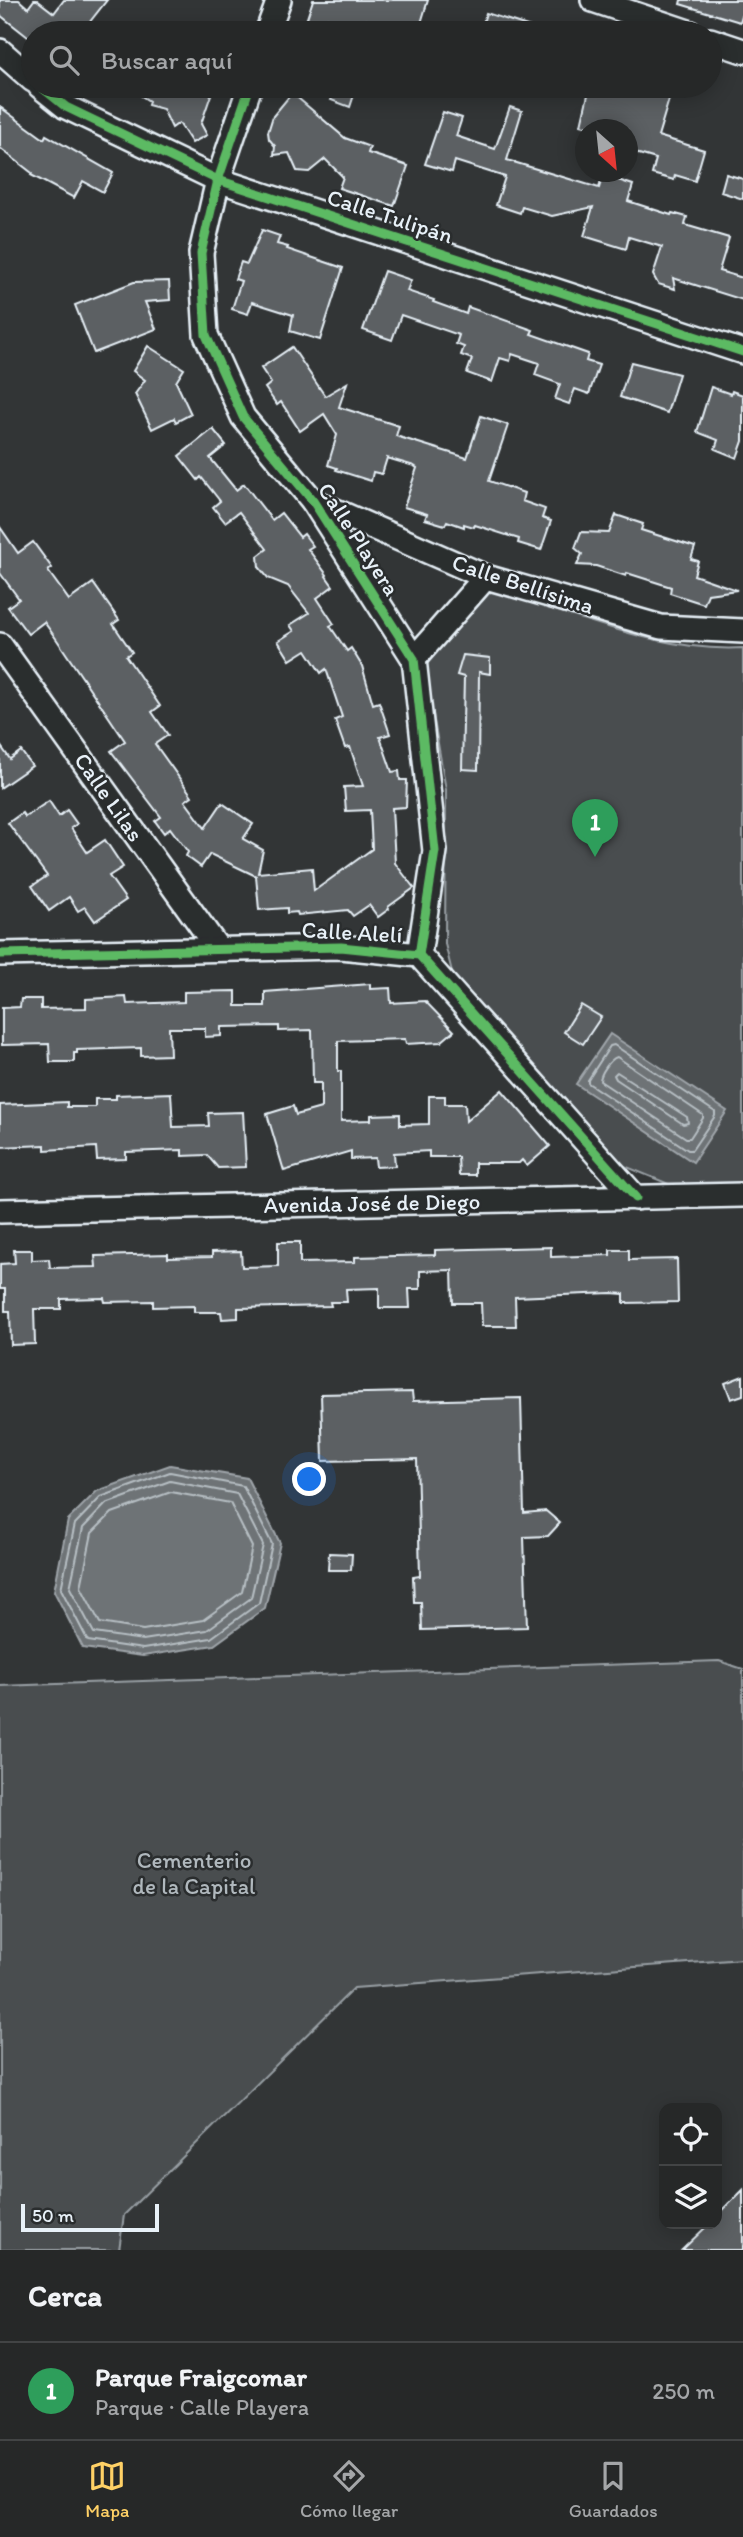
<!DOCTYPE html>
<html lang="es">
<meta charset="utf-8">
<style>
body{margin:0;font-family:Itim,sans-serif;background:#2e3030;color:#f1f3f6}
.controls{position:absolute;right:21px;bottom:21px;display:grid;overflow:hidden;border-radius:14px;box-shadow:0 4px 18px #0003}
.controls button{width:63px;height:63px;display:grid;place-items:center;padding:0;border:0;border-bottom:2px solid #424445;background:#262828;color:#f1f3f6;font:35px sans-serif}
.compass{position:absolute;left:575px;top:119px;width:63px;height:63px;border-radius:50%;background:#262828;box-shadow:0 4px 18px #0003;rotate:153deg}
.scale{position:absolute;left:21px;bottom:18px;width:138px;box-sizing:border-box;padding-left:7px;border:4px solid #e8f1f8;border-top:0;font-size:19px;line-height:24px;white-space:nowrap;color:#e8f1f8;-webkit-text-stroke:5px #2a2d2e;paint-order:stroke}
.you{position:absolute;left:310px;top:1480px;width:24px;height:24px;margin:-18px;border:5px solid #fff;border-radius:50%;background:#1a73e8;box-shadow:0 0 0 10px #1a73e833}
.badge{display:grid;place-items:center;width:46px;height:46px;border-radius:50%;background:#ffd166;color:#fff;font-size:23px;font-weight:700}
.pin{position:absolute;translate:-50% -58px;filter:drop-shadow(0 2px 4px #0008)}
.pin::after{content:'';position:absolute;top:37px;width:24px;height:21px;background:inherit;clip-path:polygon(0 0,100% 0,50% 100%)}
.list{margin:0;padding:0;list-style:none}
h2{display:flex;justify-content:space-between;align-items:center;height:91px;margin:0;padding:0 28px;font-size:30px}
h2 small{font-size:23px;font-weight:400;color:#a4a6a8}
.list li{display:grid;grid-template-columns:46px 1fr auto;gap:21px;align-items:center;box-sizing:border-box;height:98px;padding:0 28px;border-top:2px solid #424445}
.list b{display:block;font-size:26px;white-space:nowrap}
.list p{margin:0;font-size:23px;white-space:nowrap;color:#a4a6a8}
.list em{font-size:23px;font-style:normal;color:#a4a6a8}
.icon{flex:none;width:38px;height:38px;fill:none;stroke:currentColor;stroke-width:2;stroke-linecap:round;stroke-linejoin:round}
.map{position:relative;flex:none;width:743px;height:2250px;overflow:hidden}
.search{position:absolute;background:#262828;box-shadow:0 4px 18px #0003;left:21px;right:21px;top:21px;height:77px;display:flex;align-items:center;gap:18px;box-sizing:border-box;padding:0 24px;border-radius:38px;color:#a4a6a8;font-size:26px}
.sheet{height:189px;background:#262828}
nav{display:flex;justify-content:space-around;align-items:center;box-sizing:border-box;height:98px;border-top:2px solid #424445;background:#262828;font-size:19px;color:#a4a6a8}
nav a{display:grid;justify-items:center;gap:4px}
nav .on{color:#ffd166}
.map>svg:first-child{display:block}
.green{fill:#494d4f;stroke:#989fa4;stroke-width:2}
.water{fill:#6e7376;stroke:#9fa5aa;stroke-width:2}
.lines{fill:none;stroke-linecap:round;stroke-linejoin:round}
.shore{stroke:#b7bfc4;stroke-width:2}
.building{fill:#5c6063;stroke:#e8f1f8;stroke-width:2}
.minor-casing{stroke:#e8f1f8;stroke-width:28}
.minor{stroke:#2a2d2e;stroke-width:23}
.cycleway-casing{stroke:#2a2d2e;stroke-width:13}
.cycleway{stroke:#5cba63;stroke-width:9}
.labels{text-anchor:middle;stroke-width:5;stroke-linejoin:round;paint-order:stroke}
.street-label{font-size:23px;fill:#e8f1f8;stroke:#2a2d2e}
.park-label{font-size:23px;fill:#b0b8bd;stroke:#2a2d2e}
</style>
<div class="map">
<svg width="743" height="2250" viewBox="0 0 743 2250">
<rect width="100%" height="100%" fill="#323536"/>
<filter id="ink" filterUnits="userSpaceOnUse"><feTurbulence type="fractalNoise" baseFrequency=".0143" numOctaves="2"/><feDisplacementMap in="SourceGraphic" scale="14" xChannelSelector="R" yChannelSelector="G"/><feConvolveMatrix kernelMatrix="1 2 1 2 8 2 1 2 1" color-interpolation-filters="sRGB"/></filter>
<g filter="url(#ink)">
<g class="green">
<path d="M494,591C574,613 658,653 743,648V1184L671,1185L622,1165L454,980L445,944L446,790L425,668L430,653L482,595Z"/>
<polygon points="719,1661 743,1669 743,1959 354,1988 124,2215 119,2250 0,2250 0,1686"/>
</g>
<g class="water">
<polygon points="610,1034 727,1111 693,1162 576,1084"/>
<polygon points="170,1465 247,1478 280,1543 265,1608 214,1645 143,1656 83,1648 54,1591 68,1520 97,1491"/>
</g>
<g class="lines">
<g class="shore">
<polygon points="614,1045 715,1112 715,1116 692,1150 688,1150 588,1083 588,1080 610,1046"/>
<path d="M617,1057L703,1115V1118L690,1138H686L600,1081C600,1074 610,1059 617,1057Z"/>
<polygon points="617,1072 687,1117 688,1123 683,1124 616,1079 614,1075"/>
<polygon points="170,1472 243,1486 272,1544 259,1603 211,1638 143,1649 88,1641 61,1589 75,1524 101,1497"/>
<polygon points="170,1481 237,1494 263,1545 251,1598 207,1630 143,1640 94,1633 70,1588 83,1528 106,1504"/>
<polygon points="171,1492 230,1503 252,1547 242,1592 203,1620 143,1630 100,1623 81,1587 92,1533 112,1513"/>
</g>
</g>
<g class="building">
<polygon points="0,0 19,0 28,8 34,0 37,0 54,13 64,0 107,0 81,33 33,33 33,41 0,15"/>
<polygon points="313,0 428,0 418,33 407,33 367,20 364,29 328,18 325,30 322,29 321,33 302,33"/>
<polygon points="681,0 743,0 743,12 740,22 680,4"/>
<polygon points="486,13 540,30 539,33 480,33"/>
<polygon points="126,86 214,86 201,124 207,135 192,143 179,123 172,128 163,109 148,105 149,101"/>
<polygon points="336,86 357,86 350,107 331,100"/>
<polygon points="590,86 673,86 658,136 704,150 695,181 675,175 674,180 652,174 656,159 632,152 633,146 627,145 627,130 599,130 581,125"/>
<polygon points="292,93 345,138 370,147 368,153 408,166 394,206 339,188 343,177 325,159 309,172 297,171 289,153 274,155 275,146 269,139 268,132 273,116"/>
<polygon points="0,107 44,139 46,135 113,173 103,192 83,181 74,198 31,175 32,173 0,148"/>
<polygon points="510,107 522,111 507,160 599,188 603,175 633,185 628,201 671,215 672,213 687,217 685,225 729,238 719,271 743,278 743,300 673,278 675,289 658,284 653,275 662,247 629,237 626,249 584,236 593,207 552,216 522,207 520,213 496,205 505,177 455,161 452,172 425,164 443,112 462,118 456,136 495,149"/>
<polygon points="726,174 743,179 743,199 721,192"/>
<polygon points="262,230 280,236 277,244 288,247 287,249 343,268 320,340 290,331 293,315 252,302 248,314 232,309 241,281 235,279 241,262 247,264"/>
<polygon points="384,271 411,280 407,291 434,300 433,302 466,314 468,307 533,330 531,334 588,354 586,361 599,365 589,394 575,389 569,404 555,399 560,384 535,375 539,363 512,354 510,361 500,358 492,382 467,373 472,359 461,355 464,347 456,344 459,335 401,315 392,340 363,330"/>
<polygon points="169,281 170,300 145,302 156,329 94,353 75,305 134,282"/>
<polygon points="148,346 184,369 176,382 191,414 176,422 174,418 152,429 135,394 145,380 133,371"/>
<polygon points="292,347 325,396 347,383 339,407 399,426 396,436 467,458 481,416 508,425 489,481 524,493 522,501 545,509 542,518 551,521 541,550 518,543 519,539 475,525 474,527 464,524 464,527 447,521 445,525 425,519 427,514 404,507 417,468 414,466 387,458 382,474 373,472 371,481 336,470 337,468 328,465 337,435 324,414 300,431 281,402 277,405 265,388 271,383 261,368"/>
<polygon points="631,362 679,374 667,413 620,397"/>
<polygon points="711,387 731,394 732,391 743,395 743,441 737,458 715,449 718,440 697,432"/>
<polygon points="213,429 226,445 210,458 236,490 244,484 272,520 281,513 300,537 304,534 313,546 308,549 327,575 326,576 333,586 317,598 334,624 330,626 347,651 351,648 362,666 373,704 379,702 390,734 380,737 392,772 399,771 400,780 407,780 406,807 392,808 395,863 414,888 388,907 389,909 378,917 369,905 353,916 348,910 298,915 297,912 287,913 287,908 259,910 256,876 210,854 201,867 186,856 188,852 170,828 164,833 155,821 161,817 111,751 125,741 57,640 44,622 28,634 8,607 19,599 0,573 0,527 18,553 33,542 52,568 48,571 69,600 93,583 119,620 113,624 132,652 126,656 160,706 152,712 168,735 155,744 192,796 185,801 205,828 222,803 253,824 243,839 263,850 258,873 312,868 314,891 372,849 370,810 346,811 344,787 363,786 350,747 345,748 335,720 342,717 326,669 321,673 306,650 290,660 278,641 294,631 290,625 309,613 288,586 268,578 259,567 258,556 267,549 239,512 225,522 213,507 220,501 201,477 198,480 179,456"/>
<polygon points="616,515 643,524 641,530 695,547 691,559 698,561 694,575 737,590 708,594 704,604 670,593 671,587 627,573 626,576 596,566 577,565 582,554 575,548 581,532 609,533"/>
<polygon points="463,655 490,658 490,674 479,672 478,770 462,769 464,677 457,675"/>
<polygon points="0,745 10,759 21,751 32,766 0,788"/>
<polygon points="49,801 59,816 67,810 77,824 71,828 87,852 105,840 123,867 109,876 126,900 95,921 85,907 78,911 69,897 49,911 32,886 47,876 8,823 22,813 25,817"/>
<polygon points="370,984 370,989 390,988 391,1003 425,1001 454,1031 441,1042 406,1044 405,1039 338,1041 338,1071 341,1071 341,1121 371,1120 371,1115 400,1114 400,1125 429,1124 429,1096 445,1096 445,1104 465,1104 466,1121 502,1090 550,1146 527,1166 522,1160 519,1163 475,1163 475,1175 459,1175 458,1157 429,1157 429,1151 394,1153 395,1166 376,1167 375,1158 351,1159 351,1151 284,1171 267,1114 293,1106 296,1115 321,1108 321,1083 313,1083 312,1030 279,1031 279,1026 221,1027 221,1036 205,1037 205,1028 169,1028 170,1055 141,1056 141,1048 77,1050 77,1053 74,1053 74,1062 50,1062 49,1044 2,1045 2,1008 20,1007 21,999 41,999 41,1009 86,1008 86,999 126,997 127,1004 184,1002 184,992 236,991 236,1006 265,1006 265,992"/>
<polygon points="581,1005 601,1017 583,1044 564,1032"/>
<polygon points="171,1093 173,1127 209,1126 208,1113 243,1112 246,1167 218,1168 207,1155 182,1156 182,1150 126,1152 126,1159 97,1160 96,1147 45,1150 45,1145 0,1147 0,1105 67,1102 67,1107 95,1107 95,1099 116,1099 116,1095"/>
<polygon points="278,1242 300,1242 300,1263 355,1262 355,1257 435,1255 435,1250 551,1247 551,1257 610,1255 610,1250 629,1250 629,1260 677,1259 678,1302 624,1303 624,1294 611,1293 515,1297 516,1326 482,1326 481,1303 453,1303 452,1270 420,1271 420,1289 409,1289 410,1308 379,1308 379,1288 346,1289 347,1302 330,1302 331,1306 238,1308 238,1318 222,1319 221,1312 194,1312 194,1306 153,1307 153,1301 105,1302 104,1298 61,1299 61,1309 34,1309 35,1344 11,1345 10,1311 5,1311 5,1289 0,1289 0,1264 15,1263 14,1250 32,1250 32,1260 49,1259 50,1268 96,1267 95,1256 168,1254 168,1258 212,1257 212,1252 241,1251 242,1267 278,1266"/>
<polygon points="743,1376 743,1395 731,1399 725,1383"/>
<polygon points="412,1392 413,1401 521,1398 524,1513 546,1511 560,1523 548,1536 524,1537 527,1627 422,1630 421,1602 414,1602 413,1577 420,1576 417,1459 323,1461 321,1394"/>
<polygon points="329,1553 352,1554 351,1570 328,1570"/>
<polygon points="743,2190 743,2250 682,2250 709,2224 717,2224 717,2216"/>
</g>
<g class="lines">
<defs>
<g id="minor">
<polyline points="593,0 691,33"/>
<polyline points="267,33 279,0"/>
<polyline points="710,40 743,51"/>
<polyline points="0,51 33,80"/>
<polyline points="40,86 66,107 218,180 743,352"/>
<polyline points="250,86 218,180 201,253 206,335 243,417 313,501 414,659 435,851 419,955"/>
<polyline points="313,501 486,577 661,627 743,631"/>
<polyline points="0,645 218,949"/>
<polyline points="414,659 486,577"/>
<polyline points="0,954 341,947 419,955 636,1198"/>
<polyline points="0,1211 743,1195"/>
</g>
</defs>
<use href="#minor" class="minor-casing"/>
<use href="#minor" class="minor"/>
<defs>
<g id="cycleway">
<polyline points="40,86 66,107 218,180 743,352"/>
<polyline points="250,86 218,180 201,253 206,335 243,417 313,501 414,659 435,851 419,955"/>
<polyline points="0,954 341,947 419,955 636,1198"/>
</g>
</defs>
<use href="#cycleway" class="cycleway-casing"/>
<use href="#cycleway" class="cycleway"/>
</g>
</g>
<g class="labels">
<g class="street-label">
<text transform="translate(390 216) rotate(18)" y="8">Calle Tulipán</text>
<text transform="translate(359 539) rotate(57)" y="8">Calle Playera</text>
<text transform="translate(523 584) rotate(18)" y="8">Calle Bellísima</text>
<text transform="translate(109 797) rotate(55)" y="8">Calle Lilas</text>
<text transform="translate(352 932) rotate(3)" y="8">Calle Alelí</text>
<text transform="translate(372 1203) rotate(-1)" y="8">Avenida José de Diego</text>
</g>
<g class="park-label">
<text x="194" y="1868">Cementerio<tspan x="194" dy="26">de la Capital</tspan></text>
</g>
</g>
</svg>
<div class="controls">
<button><svg class="icon" aria-label="locate" viewBox="0 0 24 24"><circle cx="12" cy="12" r="6"/><path d="M12 2v4M12 18v4M2 12h4M18 12h4"/></svg></button>
<button><svg class="icon" aria-label="layers" viewBox="0 0 24 24"><path d="M12 4l9 5-9 5-9-5zM3 14l9 5 9-5"/></svg></button>
</div>
<svg class="compass" viewBox="-18 -18 36 36"><path d="M0-13l5 13h-10z" fill="#e53935"/><path d="M0 13l5-13h-10z" fill="#a4a6a8"/></svg>
<div class="scale">50 m</div>
<div class="you"></div>
<div class="pin badge" style="left:595px;top:857px;background:#2e9e5b">1</div>
<div class="search"><svg class="icon" aria-label="search" viewBox="0 0 24 24"><circle cx="10" cy="10" r="6"/><path d="M15 15l6 6"/></svg>Buscar aquí</div>
</div>
<section class="sheet">
<h2>Cerca<small></small></h2>
<ul class="list">
<li><span class="badge" style="background:#2e9e5b">1</span><div><b>Parque Fraigcomar</b><p>Parque · Calle Playera</p></div><em>250 m</em></li>
</ul>
</section>
<nav>
<a class="on"><svg class="icon" aria-label="map" viewBox="0 0 24 24"><path d="M3 6l6-2 6 2 6-2v14l-6 2-6-2-6 2zM9 4v14M15 6v14"/></svg>Mapa</a>
<a><svg class="icon" aria-label="directions" viewBox="0 0 24 24"><path d="M12 3l9 9-9 9-9-9zM9 14v-3h6M13 9l2 2-2 2"/></svg>Cómo llegar</a>
<a><svg class="icon" aria-label="saved" viewBox="0 0 24 24"><path d="M7 4h10v16l-5-4-5 4z"/></svg>Guardados</a>
</nav>
